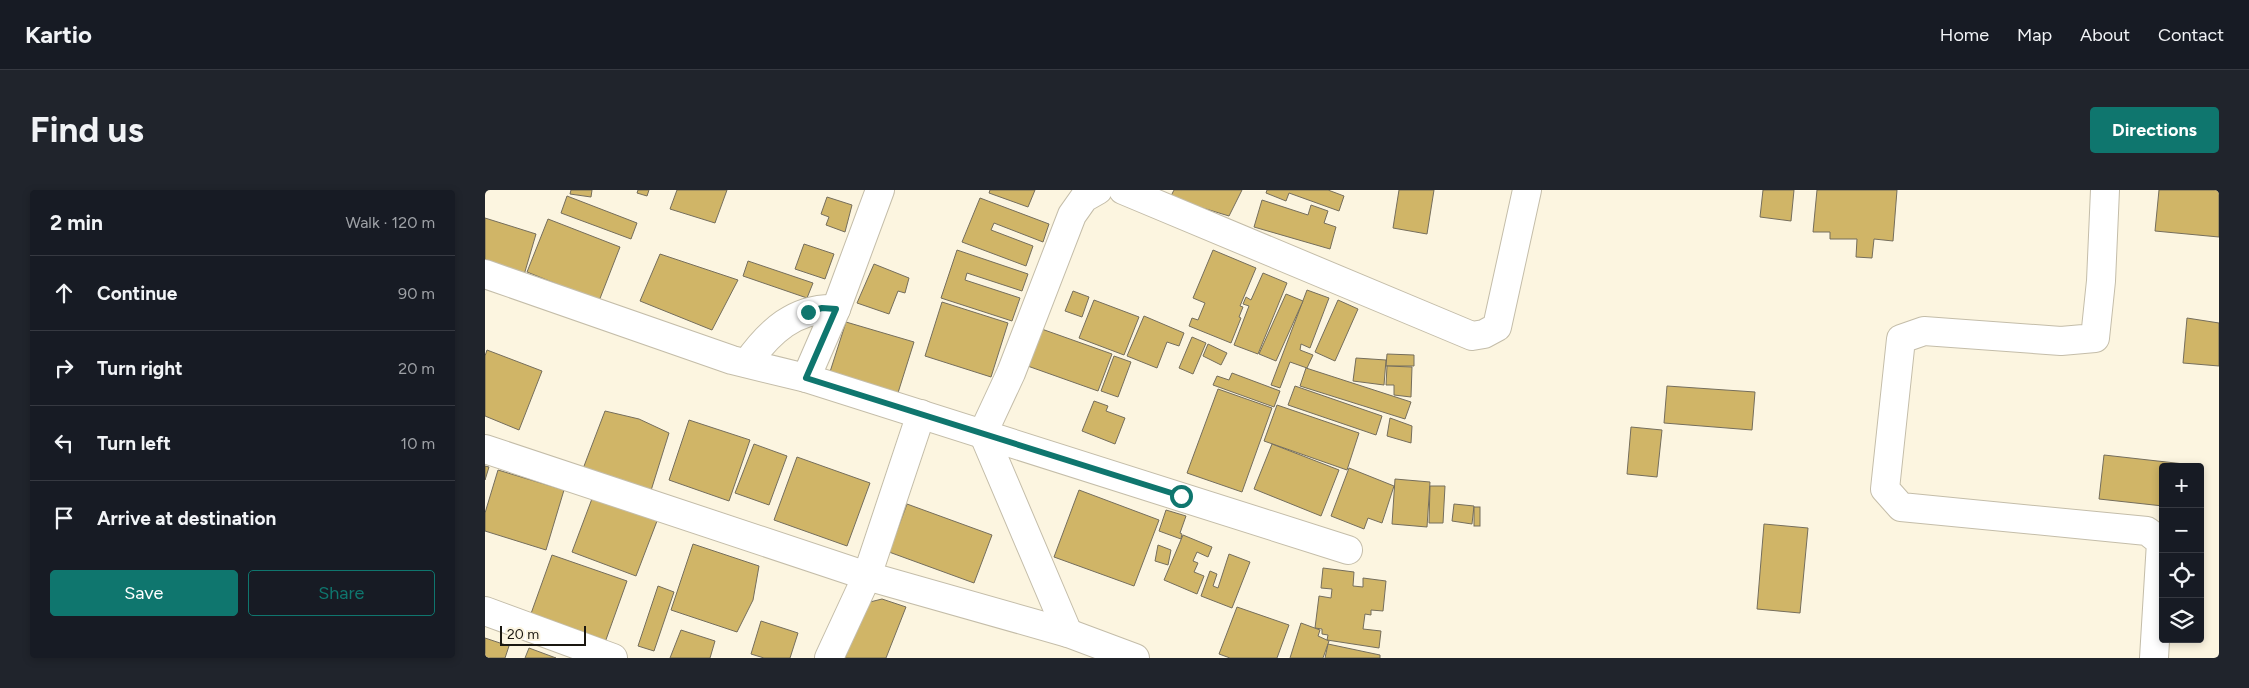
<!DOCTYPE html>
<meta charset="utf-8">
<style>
body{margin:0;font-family:Figtree,sans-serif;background:#20242c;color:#f1f3f6}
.controls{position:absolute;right:15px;bottom:15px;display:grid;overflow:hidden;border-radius:5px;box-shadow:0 2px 8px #0003}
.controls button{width:45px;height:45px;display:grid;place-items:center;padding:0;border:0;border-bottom:1px solid #363941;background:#171b24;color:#f1f3f6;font:25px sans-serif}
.scale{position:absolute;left:15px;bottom:12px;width:86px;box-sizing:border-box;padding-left:5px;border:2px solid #1a1710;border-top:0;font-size:14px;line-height:18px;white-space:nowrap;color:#1a1710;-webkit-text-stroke:4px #fcf5e0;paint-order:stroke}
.stop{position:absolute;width:15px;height:15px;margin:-11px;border:4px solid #0f766e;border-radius:50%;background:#fff}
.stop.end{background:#0f766e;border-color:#fff;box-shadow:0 1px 5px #0008}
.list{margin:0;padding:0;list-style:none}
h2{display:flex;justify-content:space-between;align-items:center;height:65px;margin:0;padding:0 20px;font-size:21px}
h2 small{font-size:16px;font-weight:400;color:#9ea1a6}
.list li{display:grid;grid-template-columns:32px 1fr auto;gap:15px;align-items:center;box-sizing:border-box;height:75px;padding:0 20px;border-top:1px solid #363941}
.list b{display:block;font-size:19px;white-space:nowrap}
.list em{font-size:16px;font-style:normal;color:#9ea1a6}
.actions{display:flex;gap:10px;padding:15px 20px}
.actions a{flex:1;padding:11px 0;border:1px solid #0f766e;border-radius:5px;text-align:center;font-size:18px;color:#0f766e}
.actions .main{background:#0f766e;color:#fff}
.icon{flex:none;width:28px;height:28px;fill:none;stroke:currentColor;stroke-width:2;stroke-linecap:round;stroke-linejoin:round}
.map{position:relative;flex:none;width:1734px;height:468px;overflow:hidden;border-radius:5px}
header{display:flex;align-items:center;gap:30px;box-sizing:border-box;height:70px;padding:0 25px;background:#171b24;border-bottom:1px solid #363941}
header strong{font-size:24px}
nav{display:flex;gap:28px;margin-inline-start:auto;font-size:18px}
.intro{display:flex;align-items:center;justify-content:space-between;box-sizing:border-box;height:120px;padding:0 30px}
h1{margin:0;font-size:35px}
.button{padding:12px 22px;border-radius:5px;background:#0f766e;color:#fff;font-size:18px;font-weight:700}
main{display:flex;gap:30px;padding:0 30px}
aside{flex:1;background:#171b24;border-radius:5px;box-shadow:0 2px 8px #0003}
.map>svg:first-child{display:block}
.building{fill:#d0b567;stroke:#756e5c}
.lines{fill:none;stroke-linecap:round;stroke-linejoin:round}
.minor-casing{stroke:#c4bda9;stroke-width:30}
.minor{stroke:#fff;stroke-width:28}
.route{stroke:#0f766e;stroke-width:6}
</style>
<header>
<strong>Kartio</strong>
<nav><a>Home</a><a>Map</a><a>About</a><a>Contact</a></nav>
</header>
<div class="intro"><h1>Find us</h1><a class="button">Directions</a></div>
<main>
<aside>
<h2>2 min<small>Walk · 120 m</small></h2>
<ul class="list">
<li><svg class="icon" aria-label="ahead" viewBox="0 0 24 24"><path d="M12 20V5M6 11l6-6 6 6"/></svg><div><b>Continue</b></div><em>90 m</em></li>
<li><svg class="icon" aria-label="right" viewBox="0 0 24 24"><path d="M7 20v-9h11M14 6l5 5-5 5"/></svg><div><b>Turn right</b></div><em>20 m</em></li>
<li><svg class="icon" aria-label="left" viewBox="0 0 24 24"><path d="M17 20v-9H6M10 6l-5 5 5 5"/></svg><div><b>Turn left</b></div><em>10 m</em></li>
<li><svg class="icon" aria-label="arrive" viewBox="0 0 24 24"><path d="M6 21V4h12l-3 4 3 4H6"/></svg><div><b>Arrive at destination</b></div></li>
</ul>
<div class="actions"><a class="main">Save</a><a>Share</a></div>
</aside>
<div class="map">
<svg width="1734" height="468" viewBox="0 0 1734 468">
<rect width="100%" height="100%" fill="#fcf5e0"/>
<g class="building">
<polygon points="86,0 107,0 106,7 85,4"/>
<polygon points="153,0 164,0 162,6 152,3"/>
<polygon points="192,0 242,0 230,33 185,19"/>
<polygon points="505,0 550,0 543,17 504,3"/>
<polygon points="689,0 757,0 744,26 685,8"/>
<polygon points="782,0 843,0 859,6 854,21 804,3 801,11 781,3"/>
<polygon points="914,0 949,0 942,44 908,38"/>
<polygon points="1278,0 1309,0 1306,31 1275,27"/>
<polygon points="1332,0 1412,0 1408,51 1389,49 1387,68 1371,67 1372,49 1345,49 1345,42 1328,42"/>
<polygon points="1674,0 1734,0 1734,47 1670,41"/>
<polygon points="82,6 152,33 146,49 76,23"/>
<polygon points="342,7 367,15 360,42 341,35 344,27 336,24"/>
<polygon points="495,8 564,34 558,52 509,33 506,40 548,56 541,76 477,52"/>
<polygon points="777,10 823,25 826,15 843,21 839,33 851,37 845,59 769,37"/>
<polygon points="0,28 51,44 39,85 0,73"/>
<polygon points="63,29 135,57 114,111 42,82"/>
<polygon points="319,54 349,64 340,89 310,79"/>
<polygon points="472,60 543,84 537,101 482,83 480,90 535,108 527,131 456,108"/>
<polygon points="728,60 771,78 755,116 758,117 754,127 756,128 746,153 704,136 707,128 713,130 720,113 708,108"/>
<polygon points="175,64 253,90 227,140 155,111"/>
<polygon points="263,71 328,93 322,108 258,86"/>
<polygon points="389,74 424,88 420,103 413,101 404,124 372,113"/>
<polygon points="778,83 802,93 773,164 749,155 764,116 758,114 761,107 766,110"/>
<polygon points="822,100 844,108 825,158 816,154 815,160 828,165 822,178 805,172 795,198 786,195"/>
<polygon points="588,101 604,107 597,127 580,121"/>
<polygon points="801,104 818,111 791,171 774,164"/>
<polygon points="609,110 654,127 639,165 594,148"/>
<polygon points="853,110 873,119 850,171 830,162"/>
<polygon points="457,112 523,133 506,187 440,166"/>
<polygon points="659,126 699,143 694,156 682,152 672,178 642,166"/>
<polygon points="1702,128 1734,133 1734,176 1698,173"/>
<polygon points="361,132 429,152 412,206 344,185"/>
<polygon points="551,137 627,164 613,201 537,174"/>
<polygon points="707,147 721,153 708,184 694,178"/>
<polygon points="723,154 742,163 736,175 718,166"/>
<polygon points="2,160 57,181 34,240 0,226 0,166"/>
<polygon points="902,164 929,165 929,176 901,176"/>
<polygon points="629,166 646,172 633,207 616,201"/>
<polygon points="871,168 901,170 899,195 868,191"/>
<polygon points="902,176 927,177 926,207 909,205 909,195 901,195"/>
<polygon points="821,178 926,212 920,229 815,196"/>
<polygon points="747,183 795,201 789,217 728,195 732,186 744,190"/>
<polygon points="810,196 897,226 891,245 803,215"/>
<polygon points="1182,196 1270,202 1267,240 1179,233"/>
<polygon points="733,199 787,218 757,302 702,283"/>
<polygon points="609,211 623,216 621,221 640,228 630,254 597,241"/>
<polygon points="792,215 874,243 862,280 779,251"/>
<polygon points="120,221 154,229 184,243 164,307 96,284"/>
<polygon points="905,228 927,236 926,253 902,246"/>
<polygon points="204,230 265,250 244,311 184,290"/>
<polygon points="1146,237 1177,240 1172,287 1142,284"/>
<polygon points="269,254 302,266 284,315 250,303"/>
<polygon points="787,254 854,280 836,326 769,299"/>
<polygon points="1619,265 1717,276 1715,292 1715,277 1678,277 1678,316 1614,309"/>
<polygon points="312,267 385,293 362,356 289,330"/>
<polygon points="0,276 4,277 0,290"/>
<polygon points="864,278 909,296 897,333 883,328 879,339 846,326"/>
<polygon points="13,280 79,300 61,360 0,341 0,323"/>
<polygon points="910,289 945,292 942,337 907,334"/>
<polygon points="945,296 960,296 958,333 944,333"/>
<polygon points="594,300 674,330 649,396 569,367"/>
<polygon points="108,306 172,331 151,386 87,362"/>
<polygon points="422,314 507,345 489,393 404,362"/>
<polygon points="969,314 989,316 987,334 967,331"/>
<rect x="989" y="317" width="6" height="19"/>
<polygon points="681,320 701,326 695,343 697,344 696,349 674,341"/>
<polygon points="1279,334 1323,338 1315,423 1272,419"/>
<polygon points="698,345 727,357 723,367 712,362 708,371 713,373 709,382 719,386 712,404 679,390"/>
<polygon points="208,354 274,376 268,410 252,442 186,420"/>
<polygon points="673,355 686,360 683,375 670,371"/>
<polygon points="744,364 765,372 747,418 716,406 725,381 732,384 728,396 733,398"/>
<polygon points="67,365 142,391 118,458 43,432"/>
<polygon points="838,378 869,382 868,396 878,397 878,388 901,391 898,421 886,420 886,425 880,424 878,439 896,441 894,458 842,450 843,445 837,444 837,439 830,438 834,406 846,408 847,399 836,398"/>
<polygon points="173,396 189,402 169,461 153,456"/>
<polygon points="397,409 421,417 401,468 360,468 381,413"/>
<polygon points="752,417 804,435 792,468 745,468 734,464"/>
<polygon points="276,431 313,443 305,468 279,468 266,464"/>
<polygon points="816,433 835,440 833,446 844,451 838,468 805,468"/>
<polygon points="196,440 230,451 225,468 185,468"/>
<polygon points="0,448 24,456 20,468 0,468"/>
<polygon points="843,454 895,465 895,468 840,468"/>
<polygon points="44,458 71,468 40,468"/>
</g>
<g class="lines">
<defs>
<g id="minor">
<polyline points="638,0 987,146 999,144 1012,137 1042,0"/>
<polyline points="1620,0 1616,91 1610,148 1576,151 1439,141 1416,149 1400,299 1416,317 1662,341 1676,352 1669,468"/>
<polyline points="0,84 247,170 321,188 863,360"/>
<path d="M262,173C284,142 310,117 351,119"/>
<polyline points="321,188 351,119 395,0"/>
<polyline points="0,259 382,386 583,443 650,468"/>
<polyline points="0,421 128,468"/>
<polyline points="583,443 498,243 526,183 587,25 599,8 613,0"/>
<polyline points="344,468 382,386 436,224"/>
</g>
</defs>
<use href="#minor" class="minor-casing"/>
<use href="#minor" class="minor"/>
</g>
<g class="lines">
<polyline class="route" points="323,122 337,118 351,119 321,188 696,306"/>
</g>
</svg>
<div class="controls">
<button>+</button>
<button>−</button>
<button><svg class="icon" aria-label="locate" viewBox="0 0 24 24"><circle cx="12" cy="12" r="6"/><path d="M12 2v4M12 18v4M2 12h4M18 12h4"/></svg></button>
<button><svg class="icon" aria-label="layers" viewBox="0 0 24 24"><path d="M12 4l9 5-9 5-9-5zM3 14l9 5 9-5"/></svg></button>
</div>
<div class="scale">20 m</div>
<div class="stop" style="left:696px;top:306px"></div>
<div class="stop end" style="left:323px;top:122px"></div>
</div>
</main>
